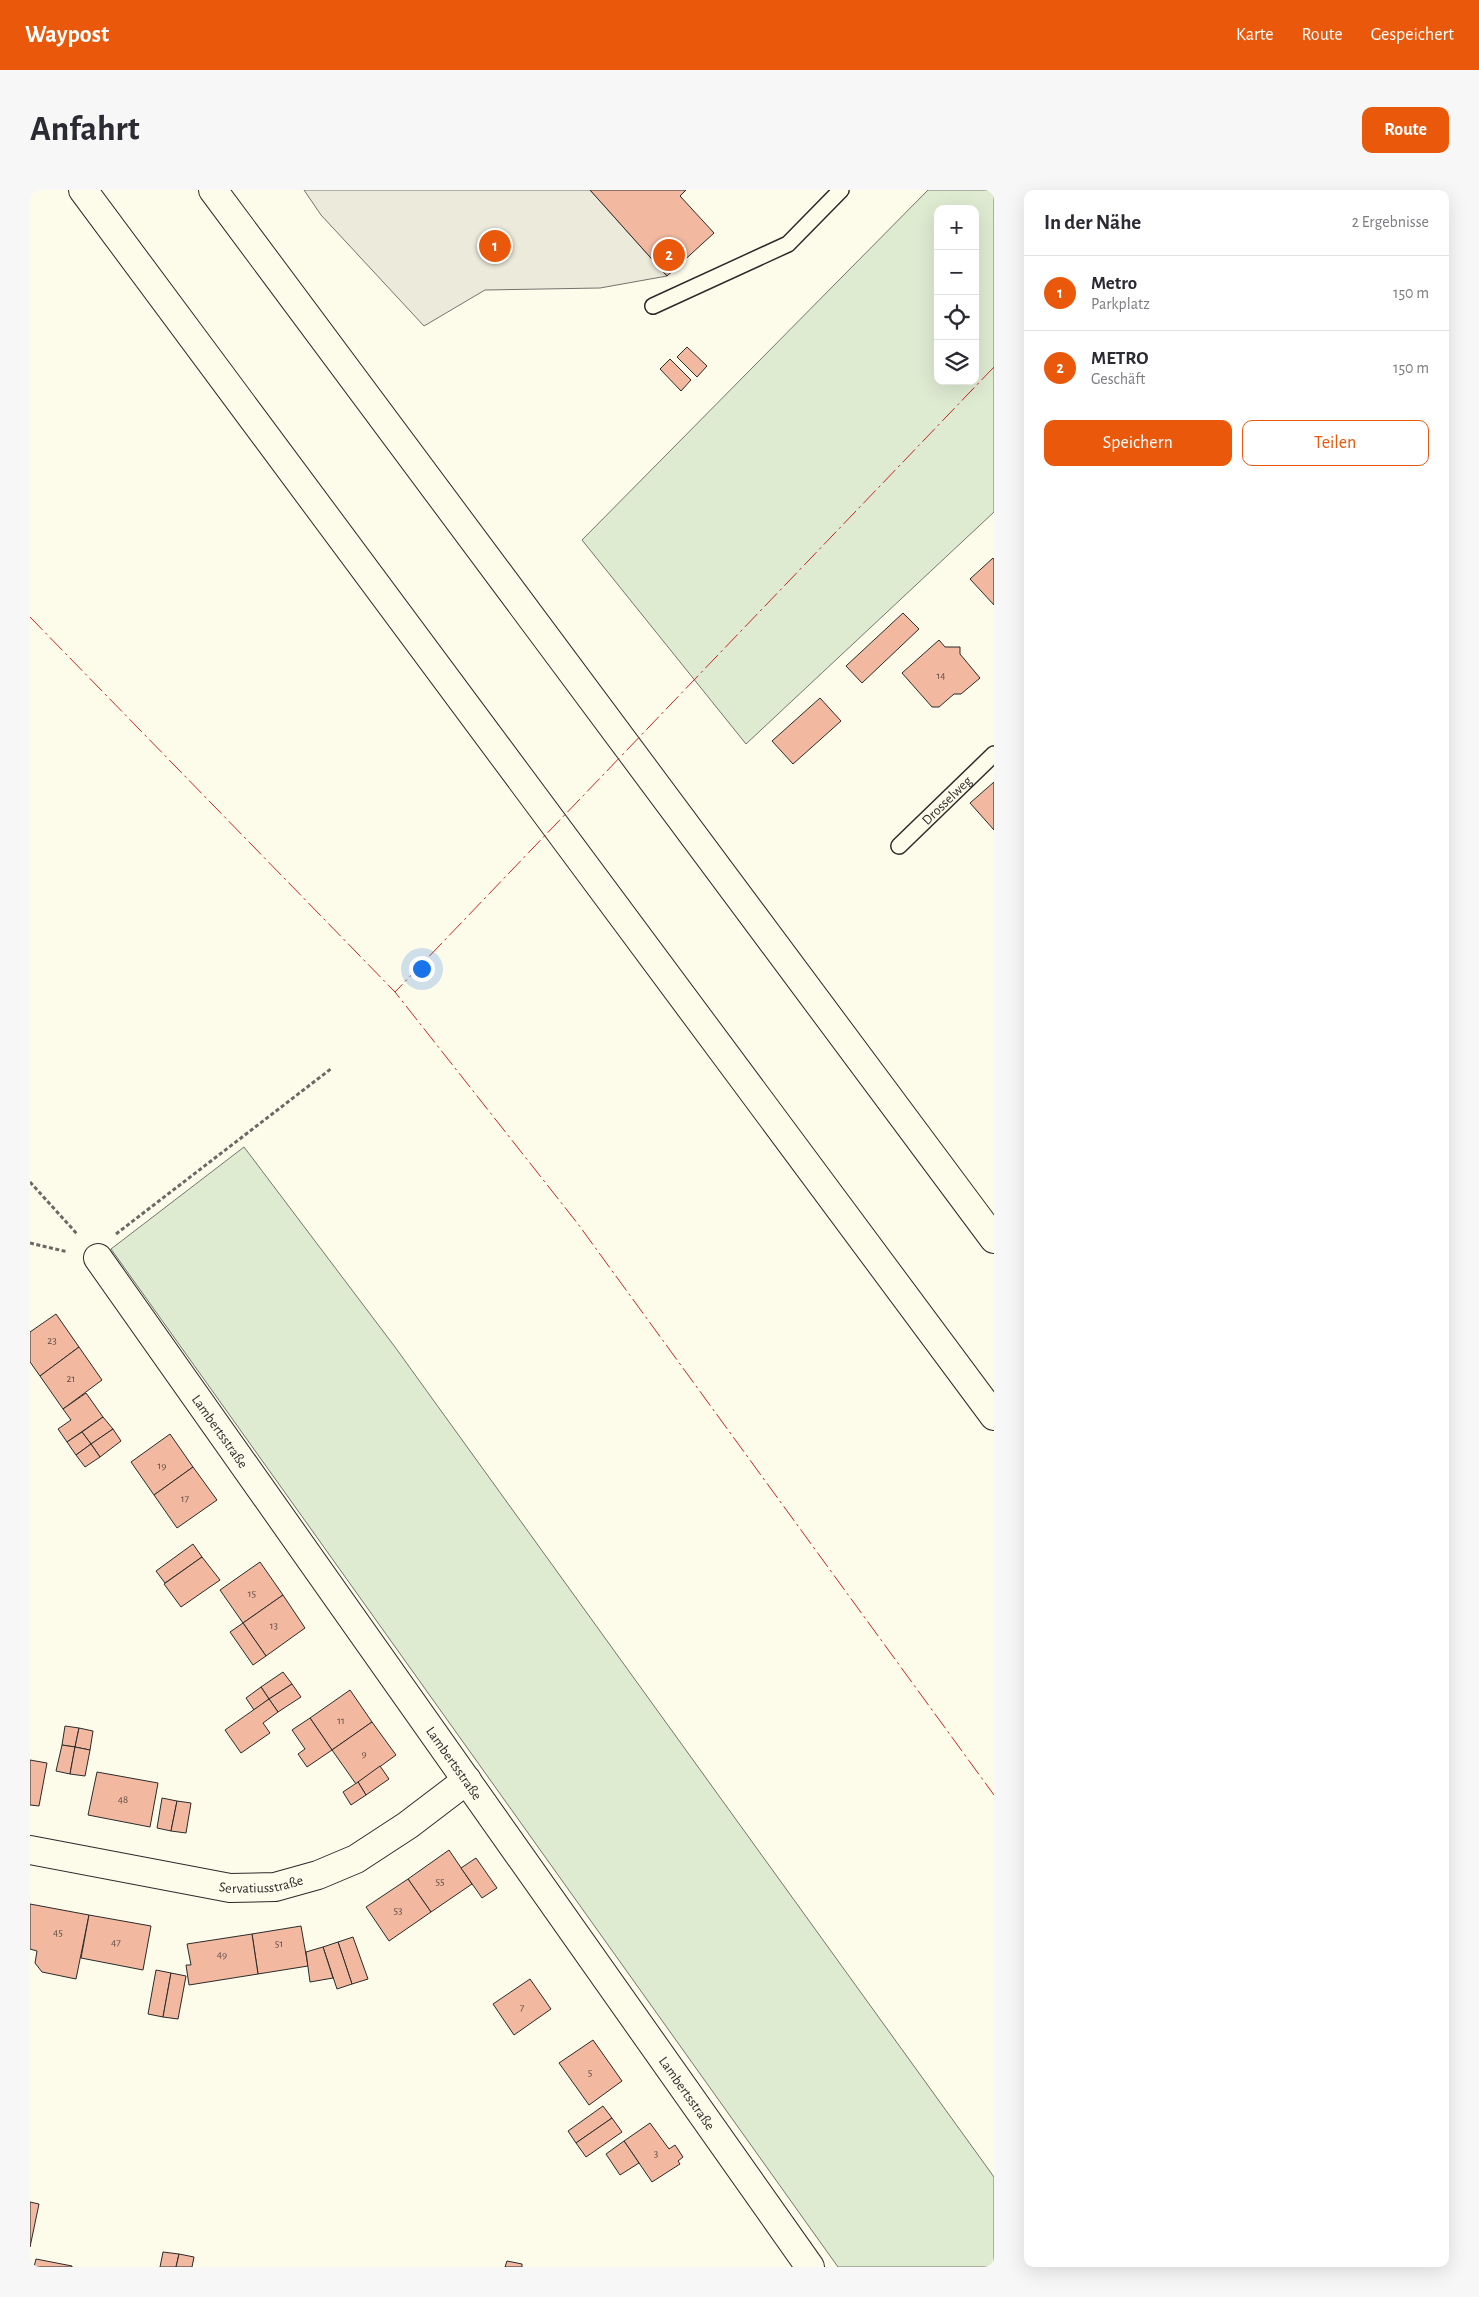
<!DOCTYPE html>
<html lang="de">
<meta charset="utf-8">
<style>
body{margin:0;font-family:"Alegreya Sans",sans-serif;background:#f7f7f7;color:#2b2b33}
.controls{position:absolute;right:15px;top:15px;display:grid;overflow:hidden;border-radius:10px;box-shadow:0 5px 20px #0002}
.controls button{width:45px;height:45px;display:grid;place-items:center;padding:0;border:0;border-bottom:1px solid #e1e1e2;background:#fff;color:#2b2b33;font:25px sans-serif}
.you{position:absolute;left:391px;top:778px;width:18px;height:18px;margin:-12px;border:4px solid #fff;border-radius:50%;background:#1a73e8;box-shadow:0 0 0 8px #1a73e833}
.badge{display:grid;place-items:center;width:32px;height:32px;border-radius:50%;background:#ea580c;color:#fff;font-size:16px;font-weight:700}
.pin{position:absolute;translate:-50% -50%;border:2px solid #fff;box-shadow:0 1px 5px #0006}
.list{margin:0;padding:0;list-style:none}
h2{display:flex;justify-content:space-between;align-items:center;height:65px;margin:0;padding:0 20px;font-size:21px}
h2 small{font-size:16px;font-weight:400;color:#7c7c81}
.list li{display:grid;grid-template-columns:32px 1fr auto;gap:15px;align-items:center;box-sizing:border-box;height:75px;padding:0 20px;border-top:1px solid #e1e1e2}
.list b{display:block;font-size:19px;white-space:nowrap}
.list p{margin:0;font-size:16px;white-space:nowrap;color:#7c7c81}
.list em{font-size:16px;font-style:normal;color:#7c7c81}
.actions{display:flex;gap:10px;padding:15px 20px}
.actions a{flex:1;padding:11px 0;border:1px solid #ea580c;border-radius:10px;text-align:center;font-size:18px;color:#ea580c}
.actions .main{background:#ea580c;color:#fff}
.icon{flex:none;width:28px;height:28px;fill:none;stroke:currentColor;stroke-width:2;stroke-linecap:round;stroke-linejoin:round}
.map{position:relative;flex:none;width:964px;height:2077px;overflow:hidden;border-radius:10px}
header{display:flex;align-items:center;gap:30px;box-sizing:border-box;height:70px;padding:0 25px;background:#ea580c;color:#fff}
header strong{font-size:24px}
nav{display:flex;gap:28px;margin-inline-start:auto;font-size:18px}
.intro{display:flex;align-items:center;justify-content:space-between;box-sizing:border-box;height:120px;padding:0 30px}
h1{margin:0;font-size:35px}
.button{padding:12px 22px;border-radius:10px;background:#ea580c;color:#fff;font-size:18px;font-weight:700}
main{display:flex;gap:30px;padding:0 30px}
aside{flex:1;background:#fff;border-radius:10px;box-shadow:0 5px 20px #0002}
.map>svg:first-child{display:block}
.green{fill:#deebd1;stroke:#74746e;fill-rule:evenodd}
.parking{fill:#eceadb;stroke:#74746e}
.building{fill:#f2b8a0;stroke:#2b2b2b}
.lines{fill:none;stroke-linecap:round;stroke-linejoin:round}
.service-casing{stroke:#2b2b2b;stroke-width:18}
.minor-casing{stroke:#2b2b2b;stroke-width:30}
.motorway-casing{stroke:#2b2b2b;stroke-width:30}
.path{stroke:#6a6964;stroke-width:3;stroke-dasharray:4 2.5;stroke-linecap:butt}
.service{stroke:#fdfbea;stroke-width:15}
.minor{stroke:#fdfbea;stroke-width:28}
.motorway{stroke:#fdfbea;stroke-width:28}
.power{stroke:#c62828;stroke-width:1;stroke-dasharray:18 4 2.5 4;stroke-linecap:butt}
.labels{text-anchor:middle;stroke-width:4;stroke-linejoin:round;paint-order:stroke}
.number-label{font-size:11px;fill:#5d4e48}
.street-label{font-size:14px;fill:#2b2b2b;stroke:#fdfbea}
</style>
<header>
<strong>Waypost</strong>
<nav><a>Karte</a><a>Route</a><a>Gespeichert</a></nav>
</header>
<div class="intro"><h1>Anfahrt</h1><a class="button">Route</a></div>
<main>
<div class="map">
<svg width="964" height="2077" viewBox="0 0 964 2077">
<rect width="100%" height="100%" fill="#fdfbea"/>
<g class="green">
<path d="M898,0H964V322L716,554L552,350ZM908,19H945V191H908Z"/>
<polygon points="214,957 365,1157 964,1987 964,2077 808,2077 81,1059"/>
</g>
<polygon class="parking" points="274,0 560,0 637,86 570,98 455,100 394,136 291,25"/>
<g class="building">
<polygon points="560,0 656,0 650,6 684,43 637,86"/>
<polygon points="657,157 677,176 667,187 647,167"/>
<polygon points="640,169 661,190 651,201 630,179"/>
<polygon points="963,368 964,370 964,415 940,389"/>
<polygon points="873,423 889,439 832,493 816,476"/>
<polygon points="909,450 915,457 930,457 930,464 950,488 931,504 924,504 909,517 902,517 872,483"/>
<polygon points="790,508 811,531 763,574 742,551"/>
<polygon points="964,592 964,640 940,613"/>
<polygon points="26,1124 49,1157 10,1186 0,1172 0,1142"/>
<polygon points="49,1157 72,1190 33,1219 10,1186"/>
<polygon points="56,1203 73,1227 37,1252 28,1239 41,1230 33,1219"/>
<polygon points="73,1227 83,1239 61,1254 52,1242"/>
<polygon points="83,1239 91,1251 70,1267 61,1254"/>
<polygon points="52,1242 61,1254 46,1265 37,1252"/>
<polygon points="140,1244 163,1277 124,1305 101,1272"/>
<polygon points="61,1254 70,1267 55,1277 46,1265"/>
<polygon points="163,1277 187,1310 147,1338 124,1305"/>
<polygon points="163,1354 172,1367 135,1393 126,1381"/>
<polygon points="172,1367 190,1390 151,1417 134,1394"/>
<polygon points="230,1372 253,1405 213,1433 190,1400"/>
<polygon points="253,1405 275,1438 236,1466 213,1433"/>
<polygon points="213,1433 236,1466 223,1475 200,1442"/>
<polygon points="253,1482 262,1494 239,1509 231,1497"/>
<polygon points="262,1494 271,1507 248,1522 239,1509"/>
<polygon points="231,1497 239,1509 224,1520 216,1508"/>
<polygon points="320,1500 342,1532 302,1560 280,1528"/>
<polygon points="239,1509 248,1522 233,1533 240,1543 211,1563 195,1540"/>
<polygon points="280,1528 302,1560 277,1577 268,1564 275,1559 262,1540"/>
<polygon points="342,1532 366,1565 326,1594 302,1560"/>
<polygon points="35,1536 49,1538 45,1557 32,1555"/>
<polygon points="49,1538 63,1541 60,1560 45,1557"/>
<polygon points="32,1555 45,1557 40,1584 26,1581"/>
<polygon points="45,1557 60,1560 55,1586 40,1584"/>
<polygon points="0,1570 17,1573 9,1616 0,1615"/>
<polygon points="350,1576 359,1589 336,1605 328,1592"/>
<polygon points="67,1582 128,1593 120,1637 58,1625"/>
<polygon points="328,1592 336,1605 321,1615 313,1602"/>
<polygon points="132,1608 147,1611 141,1641 127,1638"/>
<polygon points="147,1611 161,1613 156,1643 141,1641"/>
<polygon points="419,1660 442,1694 401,1722 378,1689"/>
<polygon points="446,1668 467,1698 452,1708 431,1678"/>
<polygon points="378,1689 401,1722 359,1751 336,1717"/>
<polygon points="0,1714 59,1725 46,1789 12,1782 5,1773 7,1761 0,1759"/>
<polygon points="59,1725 121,1736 113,1780 51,1768"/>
<polygon points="271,1736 278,1776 228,1784 222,1744"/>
<polygon points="222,1744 228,1784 159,1795 156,1775 161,1775 157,1754"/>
<polygon points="323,1747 338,1789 322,1794 308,1752"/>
<polygon points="308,1752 322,1794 307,1799 293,1757"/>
<polygon points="293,1757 303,1788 280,1792 276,1762"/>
<polygon points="126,1780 141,1783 133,1827 118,1824"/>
<polygon points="141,1783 156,1786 148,1829 133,1827"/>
<polygon points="500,1789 521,1819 484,1845 463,1814"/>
<polygon points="563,1850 592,1891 559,1915 529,1873"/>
<polygon points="573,1916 582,1928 546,1953 538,1941"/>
<polygon points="582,1928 592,1942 556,1967 546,1953"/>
<polygon points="620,1933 639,1959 645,1955 653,1967 648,1971 650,1974 622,1992 594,1951"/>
<polygon points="594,1951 609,1973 590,1985 576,1964"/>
<polygon points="0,2012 9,2014 0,2057"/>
<polygon points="133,2062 149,2064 146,2077 130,2077"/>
<polygon points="149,2064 164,2067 162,2077 146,2077"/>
<polygon points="6,2069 42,2076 42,2077 4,2077"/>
<polygon points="477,2071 492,2074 492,2077 475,2077"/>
</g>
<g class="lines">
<defs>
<g id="service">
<polyline points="623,116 758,54 811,0"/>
<path id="s1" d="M869,656L964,564"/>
</g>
<g id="minor">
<path id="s2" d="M68,1068L780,2077"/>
<path id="s3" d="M0,1660L200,1698L245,1697L288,1685L326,1669L378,1635L437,1590"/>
</g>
<g id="motorway">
<polyline points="53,0 964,1226"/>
<polyline points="183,0 964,1049"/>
</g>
</defs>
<use href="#service" class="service-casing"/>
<use href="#minor" class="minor-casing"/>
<use href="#motorway" class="motorway-casing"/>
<g class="path">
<polyline points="0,992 48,1045"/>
<polyline points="86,1044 302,878"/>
<polyline points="0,1053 38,1062"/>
</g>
<use href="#service" class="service"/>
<use href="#minor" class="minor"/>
<use href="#motorway" class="motorway"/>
<g class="power">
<polyline points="964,177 365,802 548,1034 964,1605"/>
<polyline points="0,427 365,802"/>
</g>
</g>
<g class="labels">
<g class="number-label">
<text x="911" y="489">14</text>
<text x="22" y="1154">23</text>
<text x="41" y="1192">21</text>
<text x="132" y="1279">19</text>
<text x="155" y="1312">17</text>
<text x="222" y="1407">15</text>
<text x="244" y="1439">13</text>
<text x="311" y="1534">11</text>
<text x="334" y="1567">9</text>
<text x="93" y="1613">48</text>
<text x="410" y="1695">55</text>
<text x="368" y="1724">53</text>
<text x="28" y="1746">45</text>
<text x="86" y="1756">47</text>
<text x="249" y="1757">51</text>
<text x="192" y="1768">49</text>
<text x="492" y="1821">7</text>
<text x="560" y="1886">5</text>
<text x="626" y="1967">3</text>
</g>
<g class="street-label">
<text dy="5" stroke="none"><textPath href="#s1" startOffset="66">Drosselweg</textPath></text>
<text dy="5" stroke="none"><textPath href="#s2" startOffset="212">Lambertsstraße</textPath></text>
<text dy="5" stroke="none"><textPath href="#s2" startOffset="618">Lambertsstraße</textPath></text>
<text dy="5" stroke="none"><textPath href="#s3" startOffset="235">Servatiusstraße</textPath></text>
<text dy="5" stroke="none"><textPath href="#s2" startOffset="1022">Lambertsstraße</textPath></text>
</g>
</g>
</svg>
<div class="controls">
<button>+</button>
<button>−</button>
<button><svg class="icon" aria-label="locate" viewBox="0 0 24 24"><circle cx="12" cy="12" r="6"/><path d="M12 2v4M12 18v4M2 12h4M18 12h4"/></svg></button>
<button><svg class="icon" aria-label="layers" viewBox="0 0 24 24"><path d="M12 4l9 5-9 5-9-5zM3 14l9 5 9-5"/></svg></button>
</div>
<div class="you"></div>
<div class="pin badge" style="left:465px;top:56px">1</div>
<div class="pin badge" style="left:639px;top:65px">2</div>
</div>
<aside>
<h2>In der Nähe<small>2 Ergebnisse</small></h2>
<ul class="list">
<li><span class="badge">1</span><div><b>Metro</b><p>Parkplatz</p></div><em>150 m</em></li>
<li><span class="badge">2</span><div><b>METRO</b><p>Geschäft</p></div><em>150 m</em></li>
</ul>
<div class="actions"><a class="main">Speichern</a><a>Teilen</a></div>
</aside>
</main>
